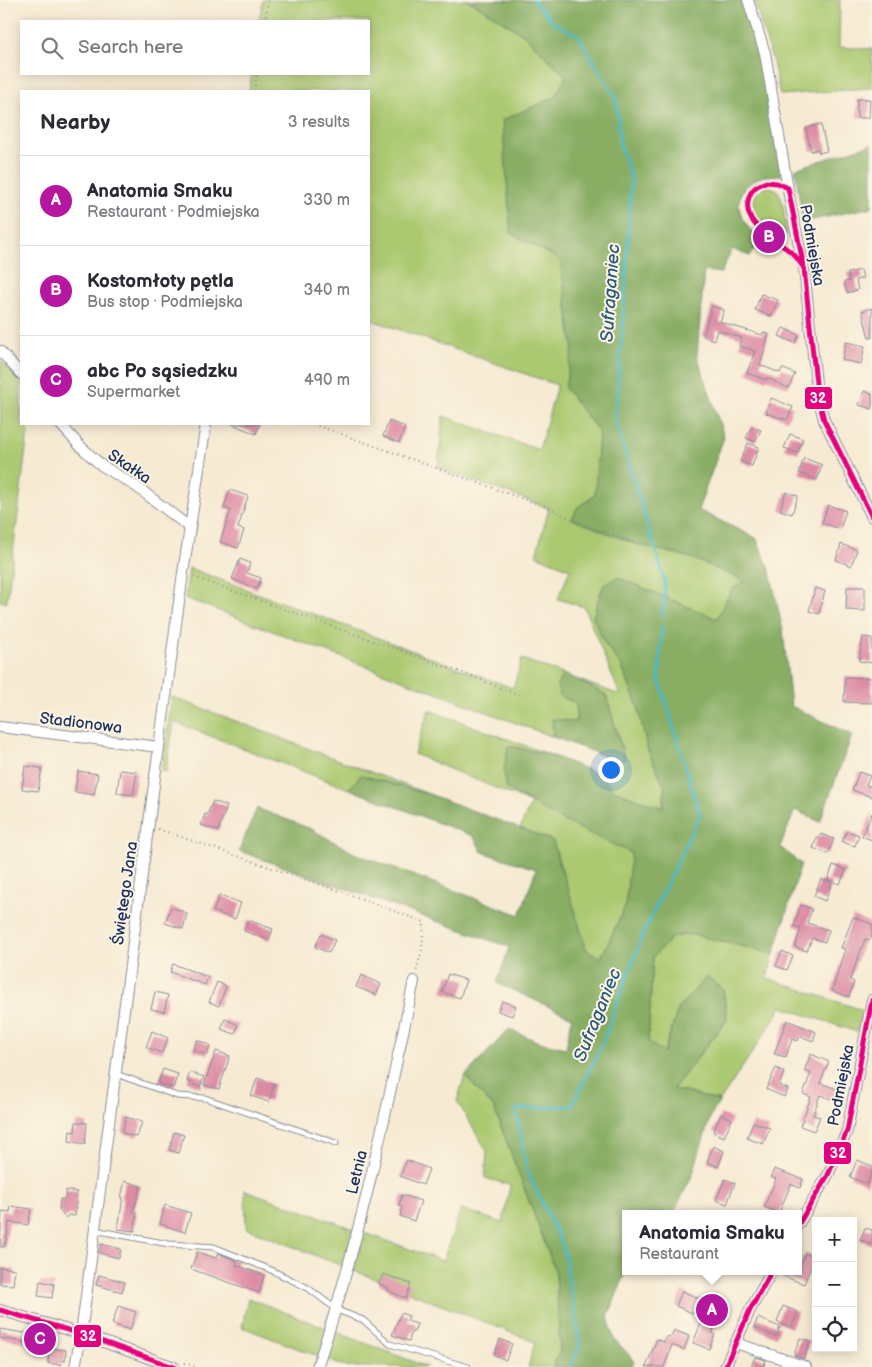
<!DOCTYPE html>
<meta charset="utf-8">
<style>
body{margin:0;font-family:"Balsamiq Sans",sans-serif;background:#f7f7f7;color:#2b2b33}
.controls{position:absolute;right:15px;bottom:15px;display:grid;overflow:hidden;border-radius:0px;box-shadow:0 2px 12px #0003}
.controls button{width:45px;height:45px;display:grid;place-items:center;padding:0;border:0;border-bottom:1px solid #e1e1e2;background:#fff;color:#2b2b33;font:25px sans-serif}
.you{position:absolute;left:610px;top:769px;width:18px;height:18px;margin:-12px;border:4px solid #fff;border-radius:50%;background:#1a73e8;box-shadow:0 0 0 8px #1a73e833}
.badge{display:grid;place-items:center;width:32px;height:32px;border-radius:50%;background:#b5179e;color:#fff;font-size:16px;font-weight:700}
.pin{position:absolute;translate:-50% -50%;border:2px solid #fff;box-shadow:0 1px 5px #0006}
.popup{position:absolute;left:622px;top:1210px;width:180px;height:65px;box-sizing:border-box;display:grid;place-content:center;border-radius:0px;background:#fff;filter:drop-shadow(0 1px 4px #0005);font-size:16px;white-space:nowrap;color:#7c7c81}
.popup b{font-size:19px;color:#2b2b33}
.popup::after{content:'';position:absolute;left:50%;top:100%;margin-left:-10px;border:10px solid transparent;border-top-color:#fff}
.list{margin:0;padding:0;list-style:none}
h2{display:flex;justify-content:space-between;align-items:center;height:65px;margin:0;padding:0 20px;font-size:21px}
h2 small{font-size:16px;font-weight:400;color:#7c7c81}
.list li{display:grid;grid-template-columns:32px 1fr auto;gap:15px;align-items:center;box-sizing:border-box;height:90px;padding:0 20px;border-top:1px solid #e1e1e2}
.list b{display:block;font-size:19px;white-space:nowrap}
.list p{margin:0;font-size:16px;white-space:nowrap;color:#7c7c81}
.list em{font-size:16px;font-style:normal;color:#7c7c81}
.icon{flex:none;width:28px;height:28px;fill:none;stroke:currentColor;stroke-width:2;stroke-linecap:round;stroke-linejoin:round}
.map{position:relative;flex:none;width:872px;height:1367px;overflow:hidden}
.search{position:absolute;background:#fff;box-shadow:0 2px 12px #0003;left:20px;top:20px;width:350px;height:55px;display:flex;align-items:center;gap:12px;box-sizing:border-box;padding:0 18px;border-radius:0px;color:#7c7c81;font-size:19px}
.panel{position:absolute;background:#fff;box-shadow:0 2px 12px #0003;left:20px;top:90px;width:350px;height:335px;border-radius:0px}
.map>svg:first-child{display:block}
.green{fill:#abc971;stroke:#637c68}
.forest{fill:#88ad63;stroke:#526e60}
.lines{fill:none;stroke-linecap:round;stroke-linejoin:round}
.stream{stroke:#4bbac4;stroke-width:3}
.building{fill:#dd8ba4}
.service-casing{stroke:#888c98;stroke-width:7}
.minor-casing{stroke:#888c98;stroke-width:12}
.path{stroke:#888c98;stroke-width:2;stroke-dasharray:1 4;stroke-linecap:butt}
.service{stroke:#fff;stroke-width:5}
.minor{stroke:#fff;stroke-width:10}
.bus-1-casing{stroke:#fcf5e5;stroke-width:9}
.bus-1{stroke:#e5007d;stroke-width:5}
.labels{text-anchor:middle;stroke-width:4;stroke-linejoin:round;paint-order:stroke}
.street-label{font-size:16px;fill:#1b2f5e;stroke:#fcf5e5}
.water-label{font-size:18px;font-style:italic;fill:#29597d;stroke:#fcf5e5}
.line-badge{stroke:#fcf5e5;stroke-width:2}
.badge-label{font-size:14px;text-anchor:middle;font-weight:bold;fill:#fff}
</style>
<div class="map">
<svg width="872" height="1367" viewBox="0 0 872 1367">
<rect width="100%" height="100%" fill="#fcf5e5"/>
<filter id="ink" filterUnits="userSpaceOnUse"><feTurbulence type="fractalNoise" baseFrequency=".02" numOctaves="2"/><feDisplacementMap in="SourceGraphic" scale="10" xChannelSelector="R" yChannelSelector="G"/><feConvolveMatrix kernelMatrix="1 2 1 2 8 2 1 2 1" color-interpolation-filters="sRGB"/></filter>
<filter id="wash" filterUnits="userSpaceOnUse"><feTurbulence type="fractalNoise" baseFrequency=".0096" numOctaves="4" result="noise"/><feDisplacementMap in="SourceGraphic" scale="20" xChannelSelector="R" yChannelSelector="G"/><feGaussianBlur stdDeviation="1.12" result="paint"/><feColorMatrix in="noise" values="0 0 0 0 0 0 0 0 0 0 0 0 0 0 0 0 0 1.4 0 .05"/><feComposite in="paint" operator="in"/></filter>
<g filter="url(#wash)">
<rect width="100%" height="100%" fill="#f6ead2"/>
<g class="green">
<polygon points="263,0 465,0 474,3 524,35 566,76 555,97 511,233 560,260 573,347 565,388 599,432 596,495 577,508 636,544 692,558 745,581 731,590 717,619 617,577 603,586 593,617 605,644 622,667 638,707 648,751 665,787 663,808 613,790 601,775 602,755 625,759 606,695 576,679 620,695 584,607 558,599 570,569 536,555 549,508 438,468 443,416 539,450 557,385 369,319 369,91 249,91 252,74 369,74 369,21 259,21"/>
<polygon points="754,0 840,0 839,47 872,49 872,88 780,95 773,62"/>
<path d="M765,187C769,187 773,187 777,190C783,195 786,226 786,235L780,236L754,215C752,202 752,194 765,187Z"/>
<polygon points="1,361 21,383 21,424 29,424 7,602 0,601"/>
<polygon points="189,568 513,688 522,659 563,674 557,685 560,696 577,704 576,723 553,719 553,737 185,598"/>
<polygon points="172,697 434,796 361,775 349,789 174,722 166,772 161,771"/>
<polygon points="429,710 548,754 508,746 555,817 632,853 625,907 601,958 586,949 553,841 520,828 531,803 414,754"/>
<polygon points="691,934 774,954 767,978 862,1010 857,1032 782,1007 720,1101 673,1089 727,1020 723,989 707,977 679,1007 663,1053 648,1041 653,957 672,937"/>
<polygon points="465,1076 494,1108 556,1273 560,1351 553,1367 528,1367 535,1342 246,1228 245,1190 443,1261 461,1209 503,1223 510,1185 485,1178 487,1151 457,1101"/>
<polygon points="248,1298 427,1367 346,1367 242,1327"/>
</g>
<g class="forest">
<path d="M465,0H743L761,54L782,175C775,176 768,175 761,177C754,179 750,183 745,188C730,207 746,226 760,240L750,256L732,249L721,273L704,271L697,355L724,437L698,510L756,538L769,567L783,631L791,706L852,735L820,822L795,810L780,847L801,864L774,954L691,934L672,937L653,957L648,1041L664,1053L679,1007L707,977L723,989L727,1019L673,1089L720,1101L711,1115L692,1176L673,1214H626V1271L608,1317L614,1339L634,1360L632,1367H553L560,1351L556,1273L494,1108L465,1076L509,1029L539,1042L566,1048L572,1017L497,983L509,947L239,851L257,808L311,829L356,854L520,915L536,869L482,852L473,836L349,789L361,775L434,796L553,841L558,861L569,891L586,949L601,958L625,907L631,853L555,817L506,788L504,770L508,746L548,754L601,775L613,790L663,808L665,787L648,751L638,707L622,667L605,644L593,617L603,586L617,577L717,619L731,590L745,581L692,558L636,544L572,519L577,508L595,495L599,432L565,388L573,347L560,260L511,233L502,120L555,97L566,76L524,35L474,3Z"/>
<polygon points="872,144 872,207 803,222 795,169"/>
<polygon points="563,674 576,679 606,695 625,760 602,755 553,737 552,719 576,722 576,704 560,696 557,685"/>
</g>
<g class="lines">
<g class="stream">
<polyline points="533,0 554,23 578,35 616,98 620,145 631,178 626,281 615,420 665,582 663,615"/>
<polyline points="571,1367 580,1345 563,1246 527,1171 516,1109 572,1106 601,1047 643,934 700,815 659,679 662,626"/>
</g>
</g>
<g id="blocks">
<g class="building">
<polygon points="857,99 870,99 869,118 857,118"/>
<polygon points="821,124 827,151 819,153 818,149 811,151 806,128"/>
<polygon points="861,270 863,278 856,280 858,290 847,293 844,282 849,281 848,273"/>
<polygon points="761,294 778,300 771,316 755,310"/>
<polygon points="712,306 724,310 720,322 762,335 763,332 769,334 760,365 780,373 782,368 795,374 788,388 767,378 766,380 747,373 755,351 739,346 742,338 717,330 714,340 703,336"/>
<polygon points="872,308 872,338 869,338 862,311"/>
<polygon points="783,328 799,335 795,343 779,336"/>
<polygon points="846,342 865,346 861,364 842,360"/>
<polygon points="864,391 872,394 872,409 859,405"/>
<polygon points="771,398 793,407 787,420 766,413"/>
<polygon points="389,421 405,427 399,443 383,436"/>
<polygon points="232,424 260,424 256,434"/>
<polygon points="752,426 761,430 755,442 746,438"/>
<polygon points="790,434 803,439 798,453 784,448"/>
<polygon points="748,443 759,447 752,466 740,461"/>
<polygon points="804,458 822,465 817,480 799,473"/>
<polygon points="230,490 248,496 238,528 244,530 238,548 220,542 231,510 224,508"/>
<polygon points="786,492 798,496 792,514 780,510"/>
<polygon points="828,505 846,511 840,529 822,523"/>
<polygon points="841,544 857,550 851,566 836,560"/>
<polygon points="240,559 250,563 247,573 261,578 257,589 232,579"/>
<polygon points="847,587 865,587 865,611 846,610"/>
<polygon points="815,588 825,591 819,614 809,611"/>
<polygon points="863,637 872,638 872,663 859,661"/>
<polygon points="845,677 872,678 872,703 844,702"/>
<polygon points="25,766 42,768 38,791 22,789"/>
<polygon points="120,770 137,772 133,795 117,793"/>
<polygon points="78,771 98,774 94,795 75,792"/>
<polygon points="859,772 870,776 866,785 872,787 872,797 852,790"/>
<polygon points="213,801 227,806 218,831 201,825 205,814 207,815"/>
<polygon points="872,813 872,840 862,836"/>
<polygon points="847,831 859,835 855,846 842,842"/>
<polygon points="821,834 834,839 828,854 813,848 817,837 819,838"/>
<polygon points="833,865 846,870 840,884 828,880"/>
<polygon points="821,879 832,883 825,901 814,896"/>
<polygon points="220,895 241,903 235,919 213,911"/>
<polygon points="801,905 812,909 807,923 829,930 825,942 812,938 807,951 795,947 801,928 794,926"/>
<polygon points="171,907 187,913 183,929 165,923"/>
<polygon points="853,917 872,924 872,936 870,940 865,939 850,980 854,982 849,997 832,991 845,949 841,948"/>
<polygon points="248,920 273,929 269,940 244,931"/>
<polygon points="321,934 335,940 329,953 315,947"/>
<polygon points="782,951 793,956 787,970 776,966"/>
<polygon points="173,964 208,977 205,985 170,972"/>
<polygon points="448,974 466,980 460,998 442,992"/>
<polygon points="361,975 381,984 376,995 356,987"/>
<polygon points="217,982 226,986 219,1006 209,1002"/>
<polygon points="155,992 168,995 164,1012 151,1009"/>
<polygon points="502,1001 516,1006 512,1016 498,1011"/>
<polygon points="225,1019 238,1025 235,1034 221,1029"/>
<polygon points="787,1020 816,1032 813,1041 800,1036 798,1041 792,1039 786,1057 774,1054"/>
<polygon points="152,1031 168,1038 162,1053 146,1047"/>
<polygon points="197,1040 210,1045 207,1055 193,1050"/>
<polygon points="216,1051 230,1056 219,1089 204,1085"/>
<polygon points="811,1054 829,1062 820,1083 840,1090 836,1101 820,1095 813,1115 820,1117 814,1131 800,1126 811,1097 803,1094 811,1073 804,1071"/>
<polygon points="776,1068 784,1072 779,1085 788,1089 784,1097 766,1089"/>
<polygon points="163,1069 178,1074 173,1088 158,1083"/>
<polygon points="190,1072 204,1077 200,1087 187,1081"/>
<polygon points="257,1078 274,1084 269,1102 251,1096"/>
<polygon points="721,1114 732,1119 724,1137 713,1132"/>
<polygon points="126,1117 142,1122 137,1137 122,1133"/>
<polygon points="76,1122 87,1123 85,1144 69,1141 70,1131 75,1132"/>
<polygon points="753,1122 770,1128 763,1144 747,1138"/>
<polygon points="174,1132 184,1135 178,1153 169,1150"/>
<polygon points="713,1146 724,1151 718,1167 707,1162"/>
<polygon points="407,1160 429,1169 423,1185 400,1176"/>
<polygon points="857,1160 872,1166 872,1172 867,1184 850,1177"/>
<polygon points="774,1169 803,1179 800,1188 791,1184 779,1213 764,1207 776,1179 771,1177"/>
<polygon points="725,1179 735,1183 727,1204 716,1200"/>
<polygon points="125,1181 141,1186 133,1213 137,1213 134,1231 118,1229 123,1197 121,1197"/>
<polygon points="66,1190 77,1192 75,1216 69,1215 65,1218 59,1209 60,1199 65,1199"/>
<polygon points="402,1195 421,1201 414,1221 400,1216 402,1207 399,1206"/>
<polygon points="165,1205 191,1213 185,1232 160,1224"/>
<polygon points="11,1206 31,1209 28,1225 9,1222 5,1247 0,1247 2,1211 10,1212"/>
<polygon points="865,1228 872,1230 872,1245 860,1240"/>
<polygon points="101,1244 121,1249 119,1258 99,1253"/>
<polygon points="197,1252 216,1258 218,1253 237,1261 236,1265 264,1275 259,1293 191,1269"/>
<polygon points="805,1253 815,1257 804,1284 778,1274 779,1271 798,1271"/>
<polygon points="0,1267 15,1269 13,1285 0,1284"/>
<polygon points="383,1274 411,1284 406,1298 388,1291 389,1288 379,1284"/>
<polygon points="99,1275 125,1282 122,1292 96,1285"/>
<polygon points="40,1281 54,1284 52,1298 38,1296"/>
<polygon points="682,1291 722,1309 712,1333 715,1334 709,1349 693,1343 703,1318 676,1306"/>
<polygon points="118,1306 136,1312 130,1330 112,1324"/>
<polygon points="783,1306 798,1312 791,1328 777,1322"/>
<polygon points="401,1313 409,1316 407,1321 417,1324 414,1332 412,1331 409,1341 392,1335"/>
<polygon points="758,1318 780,1327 776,1337 754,1327"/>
<polygon points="0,1329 36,1335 36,1332 45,1334 42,1351 33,1349 34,1344 0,1338"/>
<polygon points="674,1330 689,1336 684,1350 672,1345 664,1367 646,1367 657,1339 664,1342 667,1336 671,1337"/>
<polygon points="800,1338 810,1341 804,1359 794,1355"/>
<polygon points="500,1339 512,1344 506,1360 494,1355"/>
<polygon points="49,1348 66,1350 65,1361 62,1360 61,1365 48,1363"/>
<polygon points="755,1357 766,1360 763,1367 751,1367"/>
</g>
</g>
</g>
<g filter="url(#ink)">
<use href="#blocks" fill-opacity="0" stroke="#888c98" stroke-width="1"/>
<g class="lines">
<defs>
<g id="service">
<path d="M787,187C780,184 773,180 765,182C746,185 743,209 754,222C767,239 788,246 800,263"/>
<polyline points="116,1074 177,1096 205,1098 336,1143"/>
<polyline points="94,1230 169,1244 214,1247 271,1270 308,1288 337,1310 363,1320 390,1344 468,1367"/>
</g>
<g id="minor">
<polyline points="748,0 765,53 791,207 804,268 817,393 824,420 872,517"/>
<polyline points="0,351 21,374"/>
<polyline points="60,424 80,446 101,465 137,487 189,527"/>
<polyline points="0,727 159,747"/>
<polyline points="798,1225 828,1175 847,1131 872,1000"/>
<polyline points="0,1310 81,1334 174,1367"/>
<polyline points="736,1343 806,1367"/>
<polyline points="75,1367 81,1334 159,747 183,573 206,424"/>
<path d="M317,1367C360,1242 386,1111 414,981"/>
<polyline points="725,1367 750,1310 772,1271"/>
</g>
</defs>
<use href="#service" class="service-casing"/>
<use href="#minor" class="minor-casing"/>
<g class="path">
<polyline points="265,21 268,0"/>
<polyline points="254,91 257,74"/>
<polyline points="313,424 549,508 572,519 636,544"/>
<polyline points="194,577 466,674 521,696"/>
<polyline points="158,829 357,897 424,922 422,950 416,972"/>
<polyline points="184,1363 196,1367"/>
</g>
<use href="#service" class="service"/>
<use href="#minor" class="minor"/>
<defs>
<g id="bus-1">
<path d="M766,182L777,183L788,188L804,268C800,263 797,257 792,253C775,238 740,225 749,197C752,188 758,185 766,182Z"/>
<polyline points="804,268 817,393 824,420 872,517"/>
<polyline points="798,1225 828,1175 847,1131 872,1000"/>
<polyline points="0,1310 81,1334 174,1367"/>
<polyline points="725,1367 750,1310 772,1271"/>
</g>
</defs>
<use href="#bus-1" class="bus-1-casing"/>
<use href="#bus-1" class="bus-1"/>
</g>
</g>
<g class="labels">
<g class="street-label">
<text transform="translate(813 245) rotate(80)" y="6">Podmiejska</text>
<text transform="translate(130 466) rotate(34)" y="6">Skałka</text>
<text transform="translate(81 722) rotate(7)" y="6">Stadionowa</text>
<text transform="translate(124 893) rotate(-82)" y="6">Świętego Jana</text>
<text transform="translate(840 1085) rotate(-79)" y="6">Podmiejska</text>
<text transform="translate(356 1172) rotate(-76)" y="6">Letnia</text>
</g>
<g class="water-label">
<text transform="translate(610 293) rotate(-86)" y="6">Sufraganiec</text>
<text transform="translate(597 1015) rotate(-68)" y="6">Sufraganiec</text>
</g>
</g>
<g class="line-badge">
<rect x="804" y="386" width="29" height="24" rx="5" fill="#e5007d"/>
<rect x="823" y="1141" width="29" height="24" rx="5" fill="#e5007d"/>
<rect x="73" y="1324" width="29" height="24" rx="5" fill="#e5007d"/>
</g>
<g class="badge-label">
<text x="818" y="403">32</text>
<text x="838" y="1158">32</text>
<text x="88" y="1341">32</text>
</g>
</svg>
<div class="controls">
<button>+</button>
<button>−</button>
<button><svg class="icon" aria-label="locate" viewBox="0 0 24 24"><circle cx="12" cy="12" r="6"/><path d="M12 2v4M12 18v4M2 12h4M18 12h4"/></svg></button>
</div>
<div class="you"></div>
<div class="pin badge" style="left:712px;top:1310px">A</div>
<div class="popup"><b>Anatomia Smaku</b>Restaurant</div>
<div class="pin badge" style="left:769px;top:237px">B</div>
<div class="pin badge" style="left:40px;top:1339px">C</div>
<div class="search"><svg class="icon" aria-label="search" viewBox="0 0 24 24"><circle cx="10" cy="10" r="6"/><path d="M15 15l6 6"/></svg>Search here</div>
<section class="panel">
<h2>Nearby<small>3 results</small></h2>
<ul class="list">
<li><span class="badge">A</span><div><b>Anatomia Smaku</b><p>Restaurant · Podmiejska</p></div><em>330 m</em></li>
<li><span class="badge">B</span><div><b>Kostomłoty pętla</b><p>Bus stop · Podmiejska</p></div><em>340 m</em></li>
<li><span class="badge">C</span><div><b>abc Po sąsiedzku</b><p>Supermarket</p></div><em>490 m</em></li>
</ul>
</section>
</div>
